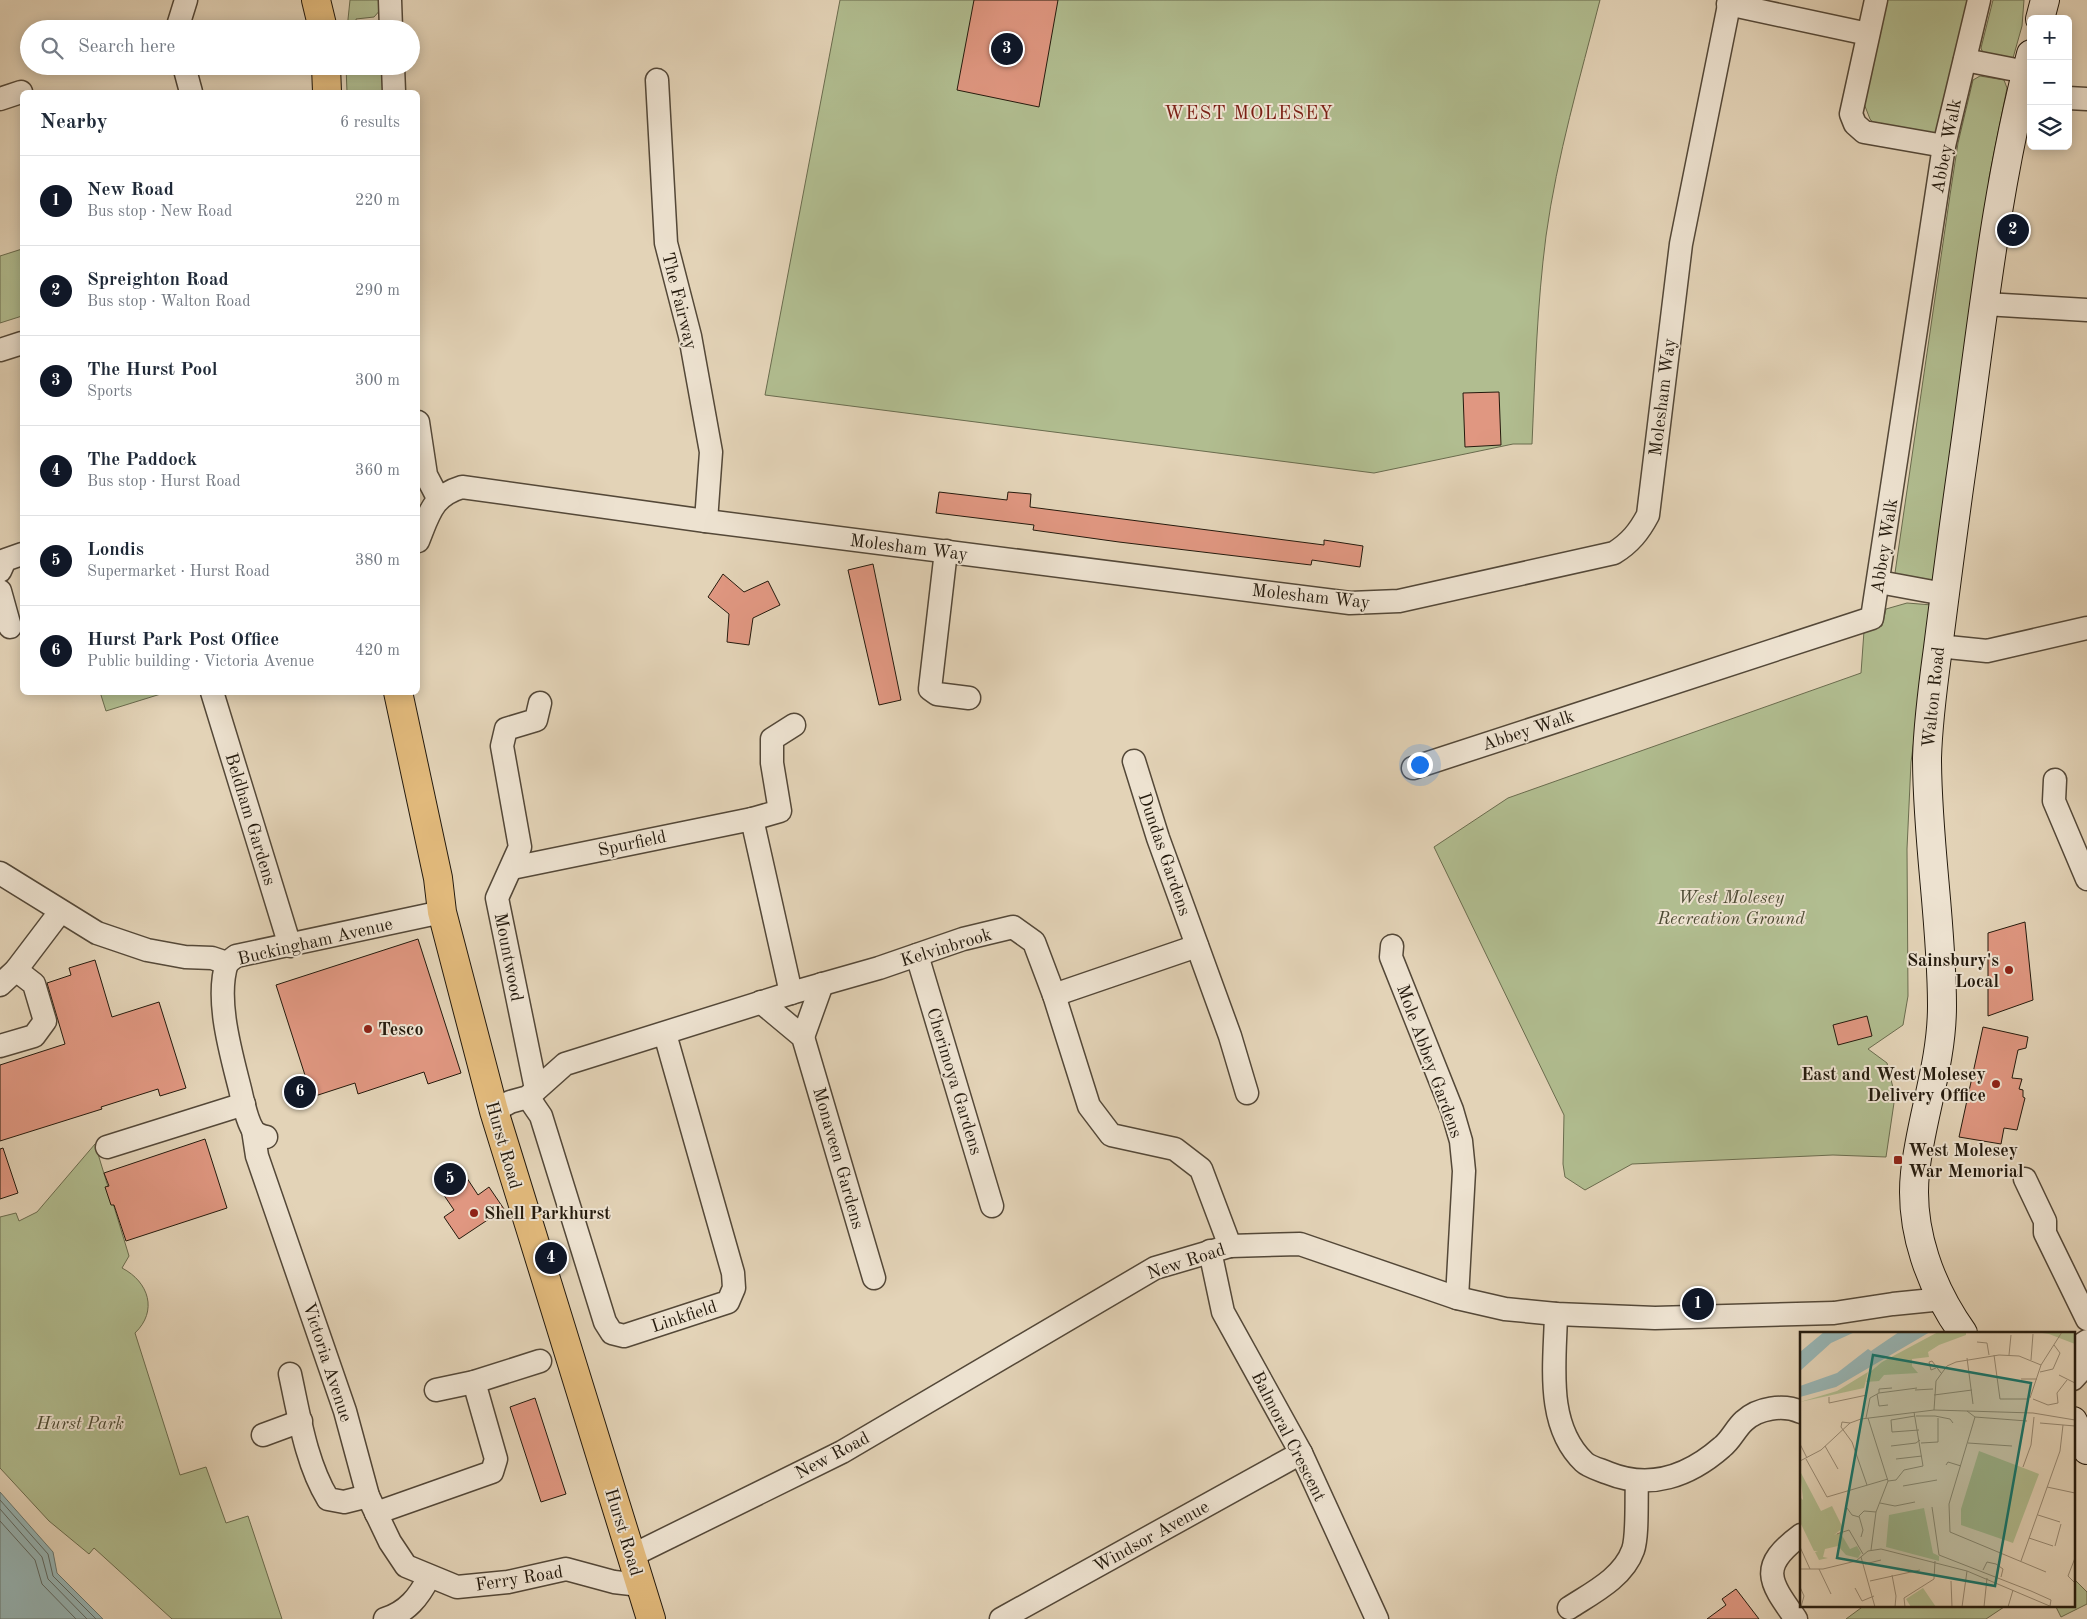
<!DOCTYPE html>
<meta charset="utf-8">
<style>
body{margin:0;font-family:"Old Standard TT",serif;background:#f6f6f7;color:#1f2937}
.controls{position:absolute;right:15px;top:15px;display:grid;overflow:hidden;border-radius:8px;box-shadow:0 2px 12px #0003}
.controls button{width:45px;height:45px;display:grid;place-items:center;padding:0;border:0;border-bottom:1px solid #e0e1e3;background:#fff;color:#1f2937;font:25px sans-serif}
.you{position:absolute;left:1419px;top:764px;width:18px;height:18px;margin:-12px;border:4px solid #fff;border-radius:50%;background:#1a73e8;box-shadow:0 0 0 8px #1a73e833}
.badge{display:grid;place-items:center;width:32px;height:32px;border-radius:50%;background:#111827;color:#fff;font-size:16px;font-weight:700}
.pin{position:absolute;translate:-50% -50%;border:2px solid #fff;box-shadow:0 1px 5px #0006}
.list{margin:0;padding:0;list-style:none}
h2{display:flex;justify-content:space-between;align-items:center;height:65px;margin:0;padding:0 20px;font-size:21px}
h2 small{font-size:16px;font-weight:400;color:#747a83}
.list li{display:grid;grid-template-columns:32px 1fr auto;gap:15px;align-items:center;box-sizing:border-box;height:90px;padding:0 20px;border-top:1px solid #e0e1e3}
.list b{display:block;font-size:19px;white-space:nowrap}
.list p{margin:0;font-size:16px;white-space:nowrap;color:#747a83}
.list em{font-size:16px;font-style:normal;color:#747a83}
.icon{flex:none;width:28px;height:28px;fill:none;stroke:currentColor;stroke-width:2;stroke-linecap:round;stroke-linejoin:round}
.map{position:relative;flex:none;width:2087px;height:1619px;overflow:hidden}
.search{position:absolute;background:#fff;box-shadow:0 2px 12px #0003;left:20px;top:20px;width:400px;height:55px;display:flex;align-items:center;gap:12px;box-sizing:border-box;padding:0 18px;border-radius:28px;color:#747a83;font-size:19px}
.panel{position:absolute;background:#fff;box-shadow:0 2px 12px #0003;left:20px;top:90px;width:400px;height:605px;border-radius:8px}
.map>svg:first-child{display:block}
.green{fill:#b1bd90;stroke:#6a6c4e}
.water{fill:#97b6b6;stroke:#697872}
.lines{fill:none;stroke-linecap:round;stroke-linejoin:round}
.shore{stroke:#5e6862;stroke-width:1}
.building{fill:#e09781;stroke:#241a0d}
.minor-casing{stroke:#544838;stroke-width:25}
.secondary-casing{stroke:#241a0d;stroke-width:30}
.primary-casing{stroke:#241a0d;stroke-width:30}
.minor{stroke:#ede2d0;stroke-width:22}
.secondary{stroke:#ede2d0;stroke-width:28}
.primary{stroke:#e2ba7c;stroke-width:28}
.poi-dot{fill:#8f2418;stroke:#ede2d0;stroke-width:2}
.labels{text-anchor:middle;stroke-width:4;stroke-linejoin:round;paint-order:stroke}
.street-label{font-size:18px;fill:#241a0d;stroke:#ede2d0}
.park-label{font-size:18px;font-style:italic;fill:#4e4b34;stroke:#ede2d0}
.poi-label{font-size:18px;font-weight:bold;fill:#241a0d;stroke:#ede2d0;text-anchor:start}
.neighbourhood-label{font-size:19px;letter-spacing:1px;fill:#7a1f14;stroke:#ede2d0}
.inset-road{fill:none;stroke:#978973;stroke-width:1}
.view{fill:#0f766e;fill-opacity:0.15;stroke:#0f766e;stroke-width:2.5}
.inset-edge{fill:none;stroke:#241a0d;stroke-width:2.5}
</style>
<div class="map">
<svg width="2087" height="1619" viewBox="0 0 2087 1619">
<rect width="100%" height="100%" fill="#e3d3b7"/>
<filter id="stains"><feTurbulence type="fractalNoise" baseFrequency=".004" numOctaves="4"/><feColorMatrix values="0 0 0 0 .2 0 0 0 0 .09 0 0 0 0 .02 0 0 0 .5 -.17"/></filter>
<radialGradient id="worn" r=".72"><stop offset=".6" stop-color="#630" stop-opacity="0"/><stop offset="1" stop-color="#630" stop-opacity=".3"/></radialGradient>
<g class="green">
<polygon points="350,0 382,0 382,8 374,17 356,19 357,29 347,29"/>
<path d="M840,0H1600C1580,78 1557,156 1546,236C1537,305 1535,375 1532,444H1513L1374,473L765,395Z"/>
<polygon points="1886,0 1970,0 1939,130 1932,136 1877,127 1870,119 1861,96"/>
<polygon points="1993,0 2024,0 2022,26 2013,58 1984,56 1981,48"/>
<polygon points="346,66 385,66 385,92 347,92"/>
<path d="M1980,76L2004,80L2007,88L1989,178L1988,205L1935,580C1923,586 1904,582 1895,573L1950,195L1958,143L1973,80Z"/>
<polygon points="22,249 22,316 0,323 0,256"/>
<polygon points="1907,603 1932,605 1911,762 1907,849 1908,996 1903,1025 1868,1049 1887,1063 1895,1096 1886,1157 1833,1155 1632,1164 1585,1190 1565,1177 1563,1164 1564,1115 1434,847 1508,798 1861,673 1864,631 1882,626 1886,609"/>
<polygon points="100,692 164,692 164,693 106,711"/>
<path d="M95,1144L129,1256L122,1268C149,1282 158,1311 135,1333L180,1475L206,1467L226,1523L248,1516L282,1619H172L94,1548L89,1554L49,1521L0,1468V1217L16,1213L19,1221L37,1212Z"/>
<polygon points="2073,1578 2087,1592 2087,1604 2061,1617 2055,1605 2073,1605"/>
<polygon points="1865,1605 2007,1605 1986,1619 1846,1619"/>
</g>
<polygon class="water" points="0,1492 53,1552 57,1573 103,1619 0,1619"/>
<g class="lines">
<g class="shore">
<polyline points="0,1500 48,1554 53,1576 96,1619"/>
<polyline points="0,1509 42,1557 48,1579 87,1619"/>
<polyline points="0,1521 35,1560 42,1584 76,1619"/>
</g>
</g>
<g class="building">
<polygon points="974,0 1058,0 1039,107 957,90"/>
<polygon points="1499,392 1501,445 1465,447 1463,393"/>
<polygon points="939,492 1007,500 1008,492 1031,494 1030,507 1324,545 1324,540 1363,546 1360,567 1312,560 1311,565 1119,542 1033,530 1034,525 936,513"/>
<polygon points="873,564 901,700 879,705 848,570"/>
<polygon points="723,574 744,592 768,581 780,605 753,618 749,645 727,642 729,614 708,597"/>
<polygon points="2025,922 2033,1000 1988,1016 1988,933"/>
<polygon points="418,939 461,1073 428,1084 424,1072 358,1094 355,1083 312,1097 276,985"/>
<polygon points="95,960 112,1017 159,1002 186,1088 160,1096 158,1089 101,1107 102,1109 0,1141 0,1065 65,1044 47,983 71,975 69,968"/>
<polygon points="1867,1016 1872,1036 1838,1045 1833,1025"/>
<polygon points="1983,1027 2028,1037 2026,1048 2018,1050 2012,1078 2022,1079 2019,1089 2023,1090 2023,1097 2025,1098 2017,1130 2004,1128 2001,1144 1959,1137"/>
<polygon points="205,1139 227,1208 126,1241 114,1205 111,1205 105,1187 109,1186 104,1173"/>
<polygon points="3,1148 18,1193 0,1199 0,1149"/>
<polygon points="457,1163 478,1195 489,1187 504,1209 459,1239 444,1217 454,1210 433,1179"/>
<polygon points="535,1398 566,1494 541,1502 510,1407"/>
<polygon points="1736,1589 1759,1619 1707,1619 1726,1605 1722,1599"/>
</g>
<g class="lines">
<defs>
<g id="minor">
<polyline points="390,0 391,29"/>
<polyline points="1876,0 1851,114 1855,124 1864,132 1944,146"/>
<polyline points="1728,4 1868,34"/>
<polyline points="177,29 186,0"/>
<polyline points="1965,60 2026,72"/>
<polyline points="184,66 191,92"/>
<polyline points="393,66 394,92"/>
<polyline points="657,80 666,243 690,336 711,452 706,521"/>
<polyline points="2068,98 2087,99"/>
<polyline points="0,99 21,92"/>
<polyline points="1985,304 2087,310"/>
<polyline points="0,350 22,343"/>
<polyline points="418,422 426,475 438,498"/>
<path d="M418,541C429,514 432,496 462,487L706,521L1350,603L1399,601L1614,553C1630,543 1639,532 1648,515L1681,244L1730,0"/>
<polyline points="946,551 930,689 937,694 969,698"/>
<polyline points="0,571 5,560 22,554"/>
<polyline points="1879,582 1944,594"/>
<polyline points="0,591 10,627"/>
<polyline points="1938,646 1987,651 2087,628"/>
<polyline points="212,692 290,946"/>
<polyline points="1134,761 1158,838 1230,1036 1247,1093"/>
<polyline points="1413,768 1872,618 1944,146 1979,0"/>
<polyline points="2055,780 2054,801 2087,879"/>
<polyline points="752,819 780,811 772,763 772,739 794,725"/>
<polyline points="512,868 752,819 791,993"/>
<polyline points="0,873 97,933 147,950 185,957 212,958 227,963 236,956 442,912"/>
<polyline points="1392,946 1391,957 1452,1110 1461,1141 1464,1171 1457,1298"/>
<polyline points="917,955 992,1206"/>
<path d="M227,963C215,999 231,1053 240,1089C243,1101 246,1119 253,1130C256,1134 262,1136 266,1137"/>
<polyline points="0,985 16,970 60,912"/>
<polyline points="1054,995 1197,946"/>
<polyline points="761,1002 803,1037 874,1278"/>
<polyline points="803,1037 822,984"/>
<polyline points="0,1046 34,1036 45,1021 34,984 16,970"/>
<polyline points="536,1089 497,898 520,847 502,746 506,729 536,720 540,703"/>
<polyline points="528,1097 541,1116 605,1322 612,1333 624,1336 728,1302 734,1288 733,1273 665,1034"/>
<polyline points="494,1111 510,1102 528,1097 565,1064 791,993 879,968 963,939 1013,927 1034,942 1054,995 1089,1106 1111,1135 1175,1149 1201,1169 1230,1246"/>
<polyline points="253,1130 257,1156 345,1411 368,1496 390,1542 406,1566 457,1587 508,1582 566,1569 614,1582 640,1585"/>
<polyline points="107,1147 244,1104"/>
<polyline points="2025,1179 2045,1221 2045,1233 2087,1319"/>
<polyline points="1210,1251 1223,1312 1301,1453 1377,1619"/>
<path d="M1556,1314C1555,1363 1545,1425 1584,1462C1589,1467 1601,1470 1608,1473C1650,1490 1689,1476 1722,1447C1731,1440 1736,1428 1744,1421C1758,1408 1783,1404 1801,1412"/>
<polyline points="2073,1350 2087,1341"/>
<path d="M290,1374C299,1415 306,1463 328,1499L344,1502L368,1496"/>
<polyline points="2073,1379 2087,1364"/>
<polyline points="436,1390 474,1382 540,1361"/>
<polyline points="263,1435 301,1421"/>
<polyline points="376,1513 492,1472 496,1459 474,1382"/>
<polyline points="631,1556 842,1452 1155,1268 1230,1246 1300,1244 1457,1298 1505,1309 1556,1314 1655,1318 1834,1313 1893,1304 1943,1299"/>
<path d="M1569,1608C1592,1593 1623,1578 1633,1550C1638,1536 1636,1498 1637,1481"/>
<path d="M385,1619C407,1612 419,1597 429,1577"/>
<polyline points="1001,1619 1301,1453"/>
<path d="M1796,1619C1769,1581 1758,1567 1801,1535"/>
</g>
<g id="secondary">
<polyline points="2040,19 2045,0"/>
<path d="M1963,1333C1931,1288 1909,1230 1915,1173C1921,1117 1942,1064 1942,1006C1942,923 1927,841 1927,758C1928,721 1933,685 1938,648C1946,585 1954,523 1963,460C1982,325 1996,186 2031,54"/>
<polyline points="2073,1421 2087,1450"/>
</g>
<g id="primary">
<polyline points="316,0 323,29"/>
<polyline points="326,66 327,92"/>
<polyline points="398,692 438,878 442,912 494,1111 651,1619"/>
</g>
</defs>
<use href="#minor" class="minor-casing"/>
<use href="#secondary" class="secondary-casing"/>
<use href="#primary" class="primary-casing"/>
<use href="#minor" class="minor"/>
<use href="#secondary" class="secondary"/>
<use href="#primary" class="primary"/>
</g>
<g class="poi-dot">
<circle cx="2009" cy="970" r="5"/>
<circle cx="368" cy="1029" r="5"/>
<circle cx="1996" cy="1084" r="5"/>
<rect x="1893" y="1155" width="10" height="10" rx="2.5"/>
<circle cx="474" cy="1213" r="5"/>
</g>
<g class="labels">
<g class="street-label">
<text transform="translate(1946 146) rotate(-79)" y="6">Abbey Walk</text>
<text transform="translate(680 301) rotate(76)" y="6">The Fairway</text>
<text transform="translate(1662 397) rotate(-83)" y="6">Molesham Way</text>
<text transform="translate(1884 546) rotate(-81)" y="6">Abbey Walk</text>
<text transform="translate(909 547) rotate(7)" y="6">Molesham Way</text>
<text transform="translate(1311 596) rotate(6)" y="6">Molesham Way</text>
<text transform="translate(1933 697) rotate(-84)" y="6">Walton Road</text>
<text transform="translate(1528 730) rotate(-18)" y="6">Abbey Walk</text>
<text transform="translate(251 819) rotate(73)" y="6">Beldham Gardens</text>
<text transform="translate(632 843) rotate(-12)" y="6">Spurfield</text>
<text transform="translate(1165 854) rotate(71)" y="6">Dundas Gardens</text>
<text transform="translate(315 941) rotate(-13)" y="6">Buckingham Avenue</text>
<text transform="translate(946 947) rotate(-17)" y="6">Kelvinbrook</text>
<text transform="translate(509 957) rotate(79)" y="6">Mountwood</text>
<text transform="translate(1430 1061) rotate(70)" y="6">Mole Abbey Gardens</text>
<text transform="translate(955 1081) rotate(73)" y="6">Cherimoya Gardens</text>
<text transform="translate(504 1145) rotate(74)" y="6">Hurst Road</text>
<text transform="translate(839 1158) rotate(74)" y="6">Monaveen Gardens</text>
<text transform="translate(1186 1261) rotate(-18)" y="6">New Road</text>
<text transform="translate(684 1316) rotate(-18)" y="6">Linkfield</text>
<text transform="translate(328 1362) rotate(72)" y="6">Victoria Avenue</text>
<text transform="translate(1289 1436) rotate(63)" y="6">Balmoral Crescent</text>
<text transform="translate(832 1455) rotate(-28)" y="6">New Road</text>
<text transform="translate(624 1532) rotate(73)" y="6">Hurst Road</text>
<text transform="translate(1151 1536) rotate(-29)" y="6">Windsor Avenue</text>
<text transform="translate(519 1578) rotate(-9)" y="6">Ferry Road</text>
</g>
<g class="park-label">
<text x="1731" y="903">West Molesey<tspan x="1731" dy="21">Recreation Ground</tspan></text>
<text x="80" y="1429">Hurst Park</text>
</g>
<g class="poi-label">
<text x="1999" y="966" text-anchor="end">Sainsbury's<tspan x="1999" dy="21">Local</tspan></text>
<text x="378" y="1035">Tesco</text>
<text x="1986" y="1080" text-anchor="end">East and West Molesey<tspan x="1986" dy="21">Delivery Office</tspan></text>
<text x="1908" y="1156">West Molesey<tspan x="1908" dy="21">War Memorial</tspan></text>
<text x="484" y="1219">Shell Parkhurst</text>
</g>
<g class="neighbourhood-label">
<text x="1249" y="119">WEST MOLESEY</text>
</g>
</g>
<g transform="translate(1800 1332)">
<rect width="275" height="275" fill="#e3d3b7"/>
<path d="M138,0H166V3L139,13L128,20L129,25L112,27V34L118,41L84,43L79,49L66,50L70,40L82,30ZM236,0H275V12L249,2ZM68,40L64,56L0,70L37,59ZM179,119L239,142L213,211L161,193V177ZM0,139L21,179L32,174L43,196L34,203L40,200L50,217L57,214L61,221L58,226L46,223L38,214L25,217L23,225L28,226L19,228L15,220L18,219H14L0,190V165L3,168ZM124,176L133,221L139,224V229L86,215L89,183ZM123,256L136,275H111L106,267Z" fill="#b1bd90"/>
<path d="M24,0H55L31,11L0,39V20ZM99,0H130L36,55L0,65V54L37,41L68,17L71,19Z" fill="#97b6b6"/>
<path class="inset-road" d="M177,10L187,11L189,23M194,23L200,67H229M209,23L211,3M167,26L173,72M231,28L233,2M136,36L131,38L129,30L132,29L141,41M240,40L253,37L260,21L254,13M259,43L275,51M221,47H237M115,58L133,57M79,61V57L92,56M77,62L79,74L88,73M134,63L172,58M29,65V71L67,63M70,66L79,61L117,56M230,66L241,33L262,0M233,67L248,73L258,71L257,61L267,48M134,78L136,49L147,34L156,30L199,23L219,24L241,33M167,79L175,85L227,89M233,81L275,88M115,84L91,88L92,100L119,98M116,84H135L150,87L153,91M175,85L149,172L150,200L246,240M66,86L70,66M68,86L88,149L76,180L71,218M50,91L42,90L41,95L52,110L67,153M240,91L275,94M121,111L138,110V86M168,111L212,114M0,112L7,126M25,114L38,137M91,114L116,111L120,108M6,127L27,165L88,147M96,127L122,124M0,129L21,118L50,91L61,87L134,78L233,81M146,133L148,130L161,134M223,135L231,113L234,85M88,149L96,148L104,138L123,134L114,80M103,154L137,148M247,155L275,161M80,171L95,174L115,170M132,175L139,223L231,259L251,268L250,274M47,176L52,183L59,185M238,183L260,190M37,202L49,198L63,222M61,205L63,198L59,184L64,179L76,180M229,206L253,214M255,214L261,192M0,215L10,237M61,225L75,275M275,226L268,244L275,251M221,229L260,119L263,93M65,232L81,228M0,237H23L56,229L68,219L81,217L167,239L252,275M19,237L31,262M183,238L187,230L196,232L203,237L201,245M92,243L96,264L95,275M70,249L120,238M151,249L152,275M0,255L4,264L1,275M55,256L62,269L74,264M105,275L104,266L134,247L135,229M162,275L167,239M184,275L187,246M208,275L213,258"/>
<path class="view" d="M73,23L231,51L195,254L37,226Z"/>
<rect width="275" height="275" class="inset-edge"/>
</g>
<rect width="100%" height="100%" filter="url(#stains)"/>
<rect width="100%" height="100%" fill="url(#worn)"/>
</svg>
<div class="controls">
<button>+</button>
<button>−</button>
<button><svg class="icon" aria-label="layers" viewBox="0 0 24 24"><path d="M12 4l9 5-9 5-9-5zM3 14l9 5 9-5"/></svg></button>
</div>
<div class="you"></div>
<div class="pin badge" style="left:1698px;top:1304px">1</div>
<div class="pin badge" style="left:2013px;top:230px">2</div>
<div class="pin badge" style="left:1007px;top:49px">3</div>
<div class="pin badge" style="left:551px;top:1258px">4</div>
<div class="pin badge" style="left:450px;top:1179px">5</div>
<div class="pin badge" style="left:300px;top:1092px">6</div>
<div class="search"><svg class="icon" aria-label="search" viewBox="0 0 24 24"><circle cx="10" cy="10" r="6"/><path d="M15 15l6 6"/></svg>Search here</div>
<section class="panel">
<h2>Nearby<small>6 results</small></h2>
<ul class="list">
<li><span class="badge">1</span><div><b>New Road</b><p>Bus stop · New Road</p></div><em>220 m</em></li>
<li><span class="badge">2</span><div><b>Spreighton Road</b><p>Bus stop · Walton Road</p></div><em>290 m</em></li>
<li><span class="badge">3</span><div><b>The Hurst Pool</b><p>Sports</p></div><em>300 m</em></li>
<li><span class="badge">4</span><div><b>The Paddock</b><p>Bus stop · Hurst Road</p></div><em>360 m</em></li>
<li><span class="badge">5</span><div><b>Londis</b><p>Supermarket · Hurst Road</p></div><em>380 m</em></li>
<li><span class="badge">6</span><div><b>Hurst Park Post Office</b><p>Public building · Victoria Avenue</p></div><em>420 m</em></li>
</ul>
</section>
</div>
